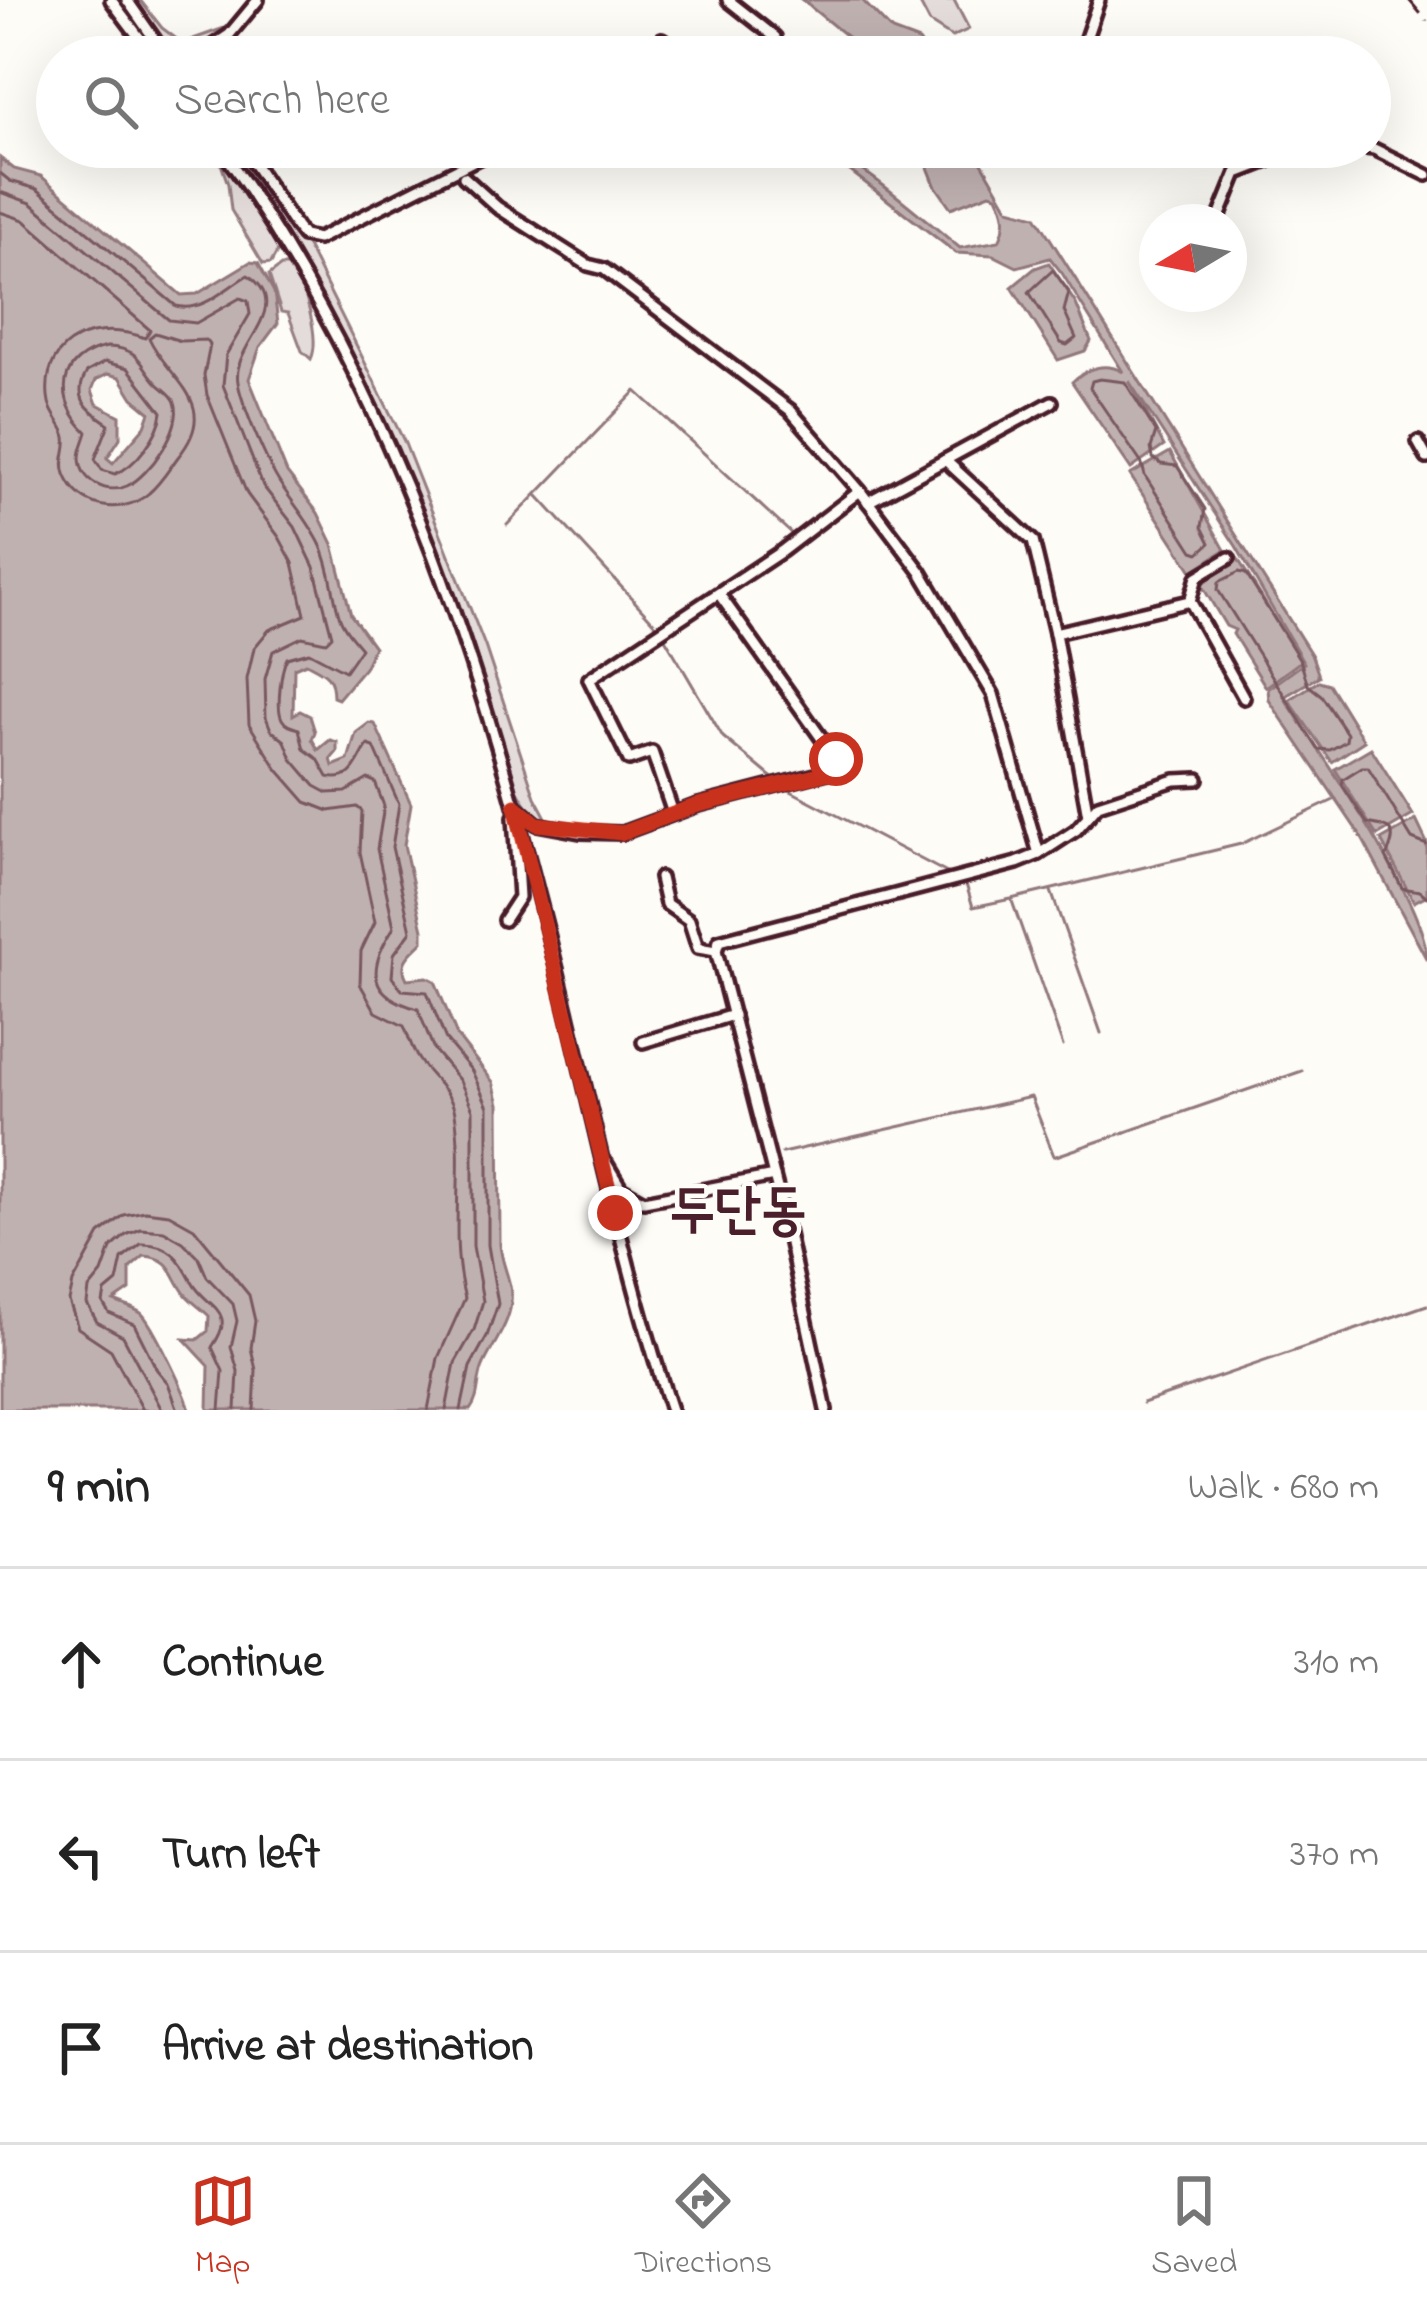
<!DOCTYPE html>
<meta charset="utf-8">
<style>
body{margin:0;font-family:"Indie Flower","Poor Story",sans-serif;background:#f2f2f2;color:#222}
.compass{position:absolute;left:1139px;top:204px;width:108px;height:108px;border-radius:50%;background:#fff;box-shadow:0 12px 48px #0002;rotate:260deg}
.stop{position:absolute;width:36px;height:36px;margin:-27px;border:9px solid #c8321e;border-radius:50%;background:#fff}
.stop.end{background:#c8321e;border-color:#fff;box-shadow:0 3px 12px #0008}
.list{margin:0;padding:0;list-style:none}
h2{display:flex;justify-content:space-between;align-items:center;height:156px;margin:0;padding:0 48px;font-size:51px}
h2 small{font-size:39px;font-weight:400;color:#767676}
.list li{display:grid;grid-template-columns:78px 1fr auto;gap:36px;align-items:center;box-sizing:border-box;height:192px;padding:0 48px;border-top:3px solid #e0e0e0}
.list b{display:block;font-size:45px;white-space:nowrap}
.list em{font-size:39px;font-style:normal;color:#767676}
.icon{flex:none;width:66px;height:66px;fill:none;stroke:currentColor;stroke-width:2;stroke-linecap:round;stroke-linejoin:round}
.map{position:relative;flex:none;width:1427px;height:1410px;overflow:hidden}
.search{position:absolute;background:#fff;box-shadow:0 12px 48px #0002;left:36px;right:36px;top:36px;height:132px;display:flex;align-items:center;gap:30px;box-sizing:border-box;padding:0 42px;border-radius:66px;color:#767676;font-size:45px}
.sheet{height:732px;background:#fff}
nav{display:flex;justify-content:space-around;align-items:center;box-sizing:border-box;height:168px;border-top:3px solid #e0e0e0;background:#fff;font-size:33px;color:#767676}
nav a{display:grid;justify-items:center;gap:6px}
nav .on{color:#c8321e}
.map>svg:first-child{display:block}
.green{fill:#e3dcda;stroke:#967e82;stroke-width:3}
.water{fill:#c0b1b1;stroke:#91777b;stroke-width:3;fill-rule:evenodd}
.lines{fill:none;stroke-linecap:round;stroke-linejoin:round}
.shore{stroke:#795961;stroke-width:3}
.stream{stroke:#91777b;stroke-width:3}
.minor-casing{stroke:#4a1f2b;stroke-width:18}
.minor{stroke:#fdfcf7;stroke-width:9}
.rail{stroke:#4a1f2b;stroke-width:3;stroke-dasharray:18 9;stroke-linecap:butt}
.route{stroke:#c8321e;stroke-width:15}
.labels{text-anchor:middle;stroke-width:9;stroke-linejoin:round;paint-order:stroke}
.quarter-label{font-size:57px;font-weight:bold;fill:#4a1f2b;stroke:#fdfcf7}
</style>
<div class="map">
<svg width="1427" height="1410" viewBox="0 0 1427 1410">
<rect width="100%" height="100%" fill="#fdfcf7"/>
<filter id="ink" filterUnits="userSpaceOnUse"><feTurbulence type="fractalNoise" baseFrequency=".00833" numOctaves="2"/><feDisplacementMap in="SourceGraphic" scale="24" xChannelSelector="R" yChannelSelector="G"/><feConvolveMatrix kernelMatrix="1 2 1 2 8 2 1 2 1" color-interpolation-filters="sRGB"/></filter>
<g filter="url(#ink)">
<g class="green">
<path d="M130,0H140L162,28L182,43L230,26C184,77 160,41 130,0Z"/>
<polygon points="918,0 954,0 969,29 952,37 930,23"/>
<path d="M225,147H239L308,248L404,441L485,646L535,797L550,825C501,802 490,694 473,645C413,468 333,300 225,147Z"/>
<polygon points="219,158 280,247 271,263 263,264 231,210 228,184"/>
<path d="M281,266H292C304,285 321,339 311,359L302,351L288,313L281,312L269,275Z"/>
</g>
<g class="water">
<polygon points="802,0 862,0 892,31 919,41 930,57 872,57"/>
<path d="M819,147C843,147 935,228 960,248L999,241C1008,223 1005,212 997,195L990,193L951,208L935,185L920,147H973L1009,209L1036,216L1312,656L1319,676L1284,697C1319,752 1427,902 1427,960L1362,838L1269,700L1268,689L1304,663L1236,546L1129,381L1164,446L1131,469L1072,382C1087,367 1106,362 1123,372L1062,273L1050,258L1017,267L993,255L956,253Z"/>
<path d="M0,158L14,169L41,176L181,295L197,294L250,262L258,263L274,292L278,323L260,347L249,379L287,473L318,513L333,544L351,615L374,647L364,668L338,699L333,697C333,675 325,673 306,663L294,668L293,715L300,711L310,716L315,732L312,739L318,750L330,740L337,742V752L331,759L333,766L348,760L356,733L369,723L375,724L411,804L404,845L423,930V941C412,953 397,961 407,979L427,977L435,981L457,1036L493,1082L499,1104L500,1244C501,1262 509,1275 511,1292C514,1319 494,1342 484,1364C476,1379 481,1396 470,1410H208L209,1366L184,1339L197,1340L208,1331L209,1316C202,1309 193,1303 186,1295C171,1277 174,1258 144,1256L130,1268V1290L114,1301C121,1304 134,1308 141,1313C152,1322 186,1394 190,1410H0ZM108,374L120,377L133,398L150,412L145,426L113,463L107,458L120,438V416L97,404L92,390L96,380Z"/>
<polygon points="1049,263 1076,304 1091,341 1085,351 1058,360 1012,287 1035,268"/>
<polygon points="1170,452 1225,550 1192,571 1130,475"/>
<polygon points="1238,559 1301,661 1266,687 1233,634 1235,630 1226,626 1201,584 1215,570"/>
<polygon points="1319,681 1329,684 1364,741 1332,762 1289,700"/>
<polygon points="1371,748 1413,815 1377,836 1335,769"/>
<polygon points="1416,820 1427,843 1427,895 1414,902 1381,840"/>
</g>
<g class="lines">
<g class="shore">
<path d="M0,173L10,181L37,189L176,306C203,313 225,288 248,275C296,308 231,344 238,382C241,403 268,466 281,485C295,506 310,523 321,546C332,570 332,594 340,618C344,630 354,639 361,648L345,671L309,652L287,658C281,669 276,708 282,719C286,726 292,727 299,729L304,749L318,759L328,777C354,783 357,760 368,745L374,747L399,804L392,847L411,931L394,954L392,977L402,990L427,992L446,1040L472,1071L488,1107V1245L498,1304L487,1336L470,1367L461,1410"/>
<path d="M0,192L31,203L169,320L196,323L240,298L248,301L250,314L226,355L223,385L263,486L295,527L314,567L332,636L326,642L302,637L273,651L265,679L266,717L271,730L285,741L292,759L315,786L328,793L346,792L368,779L375,782L384,806L377,849L394,927C367,968 367,995 418,1009L434,1050L460,1081L473,1110V1246L483,1301L474,1330L455,1363L446,1410"/>
<path d="M0,212L24,220L150,330L145,338C99,320 43,337 48,396C49,414 63,424 66,437C68,450 60,460 65,474C78,509 122,517 149,493C161,483 169,469 178,457C223,403 168,380 149,338L155,333L181,341L206,340L210,345L204,375L207,395L247,494L279,537L293,563L305,615L269,630L254,648L247,679L249,724L278,770L306,802L329,811L357,807L362,811L360,852L375,922L361,951L360,984L376,1012L404,1026C409,1037 412,1050 419,1060C431,1078 451,1091 455,1113C465,1175 448,1237 465,1298L438,1358L428,1410"/>
<polygon points="1053,270 1069,292 1064,311 1076,338 1067,345 1061,343 1029,292"/>
<path d="M107,347C140,348 139,363 156,382C163,390 171,392 175,402C184,427 149,476 127,486C107,495 81,482 80,458C80,449 85,440 87,432C54,400 57,357 107,347Z"/>
<path d="M105,362L128,368L162,412C160,434 135,467 115,474L102,470L95,459L109,424C89,411 71,398 87,372Z"/>
<polygon points="1100,379 1125,382 1156,432 1151,448 1153,458 1161,464 1177,466 1205,509 1202,527 1210,543 1199,553 1193,551 1145,476 1142,464 1090,388 1092,381"/>
<polygon points="1239,572 1246,574 1300,660 1308,685 1321,695 1347,734 1346,741 1330,750 1318,749 1218,590 1219,582"/>
<path d="M1427,845L1412,839L1368,767H1362L1343,779L1342,785L1367,823C1394,828 1398,830 1386,857L1402,888L1420,891L1427,897"/>
<polyline points="143,1410 111,1350 78,1328 69,1301 73,1283 100,1234 124,1215 145,1211 169,1214 194,1228 249,1295 255,1321 251,1348 256,1370 254,1410"/>
<polyline points="162,1410 123,1336 97,1322 87,1304 89,1289 102,1273 111,1248 126,1235 141,1229 164,1231 183,1242 199,1258 207,1277 233,1304 237,1321 231,1347 238,1371 236,1410"/>
<path d="M178,1410L168,1383L157,1370L134,1324L109,1313L103,1303L105,1292L117,1282L122,1259L141,1244C170,1243 180,1259 192,1282C206,1308 239,1309 212,1347L223,1371L220,1410"/>
</g>
<g class="stream">
<polyline points="538,496 659,628 723,737 776,781"/>
<polyline points="507,525 636,391 794,536"/>
<polyline points="785,788 949,874"/>
<polyline points="965,881 973,907 1011,899 1241,844 1336,799"/>
<polyline points="1051,891 1101,1033"/>
<polyline points="1012,901 1063,1046"/>
<polyline points="782,1153 1031,1097 1054,1156"/>
<polyline points="1056,1156 1302,1071"/>
<polyline points="1143,1403 1427,1305"/>
</g>
<defs>
<g id="minor">
<polyline points="111,0 154,57"/>
<polyline points="127,0 155,40"/>
<polyline points="728,0 775,37 759,57"/>
<polyline points="150,38 177,57"/>
<polyline points="196,57 229,35 258,0"/>
<polyline points="649,57 662,39 687,57"/>
<polyline points="1086,57 1084,44 1099,0"/>
<path d="M220,147C404,405 490,694 564,998C597,1136 626,1275 671,1410"/>
<polyline points="243,147 296,227 303,236 318,239 501,147"/>
<polyline points="1357,147 1374,149 1427,175"/>
<polyline points="464,177 497,207 588,265 604,269 790,410 860,491 921,572 993,694 1039,854"/>
<polyline points="1220,215 1237,173 1268,161 1278,147"/>
<polyline points="1418,442 1427,458"/>
<polyline points="945,460 1033,541 1055,633 1088,816"/>
<polyline points="868,502 1052,402"/>
<polyline points="1229,558 1197,577 1190,601 1244,698"/>
<polyline points="1055,633 1190,601"/>
<polyline points="515,805 537,824 580,832 622,833 695,806 835,770 832,753 719,594"/>
<polyline points="673,813 652,752 629,760 589,679 782,551 860,491"/>
<polyline points="660,878 666,904 689,920 698,948 716,951"/>
<polyline points="504,920 519,897 514,817"/>
<polyline points="643,1042 733,1015"/>
<polyline points="606,1163 621,1188 644,1201 774,1176"/>
<polyline points="826,1410 783,1211 716,951 719,941 1017,863 1039,854 1076,830 1098,805 1175,780 1198,779"/>
</g>
</defs>
<use href="#minor" class="minor-casing"/>
<use href="#minor" class="minor"/>
<polyline class="rail" points="1409,0 1427,21"/>
</g>
</g>
<g class="lines" filter="url(#ink)">
<polyline class="route" points="615,1213 515,806 537,824 622,833 695,806 832,772 837,767 836,759"/>
</g>
<g class="labels">
<g class="quarter-label">
<text x="738" y="1227">두단동</text>
</g>
</g>
</svg>
<svg class="compass" viewBox="-18 -18 36 36"><path d="M0-13l5 13h-10z" fill="#e53935"/><path d="M0 13l5-13h-10z" fill="#767676"/></svg>
<div class="stop" style="left:836px;top:759px"></div>
<div class="stop end" style="left:615px;top:1213px"></div>
<div class="search"><svg class="icon" aria-label="search" viewBox="0 0 24 24"><circle cx="10" cy="10" r="6"/><path d="M15 15l6 6"/></svg>Search here</div>
</div>
<section class="sheet">
<h2>9 min<small>Walk · 680 m</small></h2>
<ul class="list">
<li><svg class="icon" aria-label="ahead" viewBox="0 0 24 24"><path d="M12 20V5M6 11l6-6 6 6"/></svg><div><b>Continue</b></div><em>310 m</em></li>
<li><svg class="icon" aria-label="left" viewBox="0 0 24 24"><path d="M17 20v-9H6M10 6l-5 5 5 5"/></svg><div><b>Turn left</b></div><em>370 m</em></li>
<li><svg class="icon" aria-label="arrive" viewBox="0 0 24 24"><path d="M6 21V4h12l-3 4 3 4H6"/></svg><div><b>Arrive at destination</b></div></li>
</ul>
</section>
<nav>
<a class="on"><svg class="icon" aria-label="map" viewBox="0 0 24 24"><path d="M3 6l6-2 6 2 6-2v14l-6 2-6-2-6 2zM9 4v14M15 6v14"/></svg>Map</a>
<a><svg class="icon" aria-label="directions" viewBox="0 0 24 24"><path d="M12 3l9 9-9 9-9-9zM9 14v-3h6M13 9l2 2-2 2"/></svg>Directions</a>
<a><svg class="icon" aria-label="saved" viewBox="0 0 24 24"><path d="M7 4h10v16l-5-4-5 4z"/></svg>Saved</a>
</nav>
